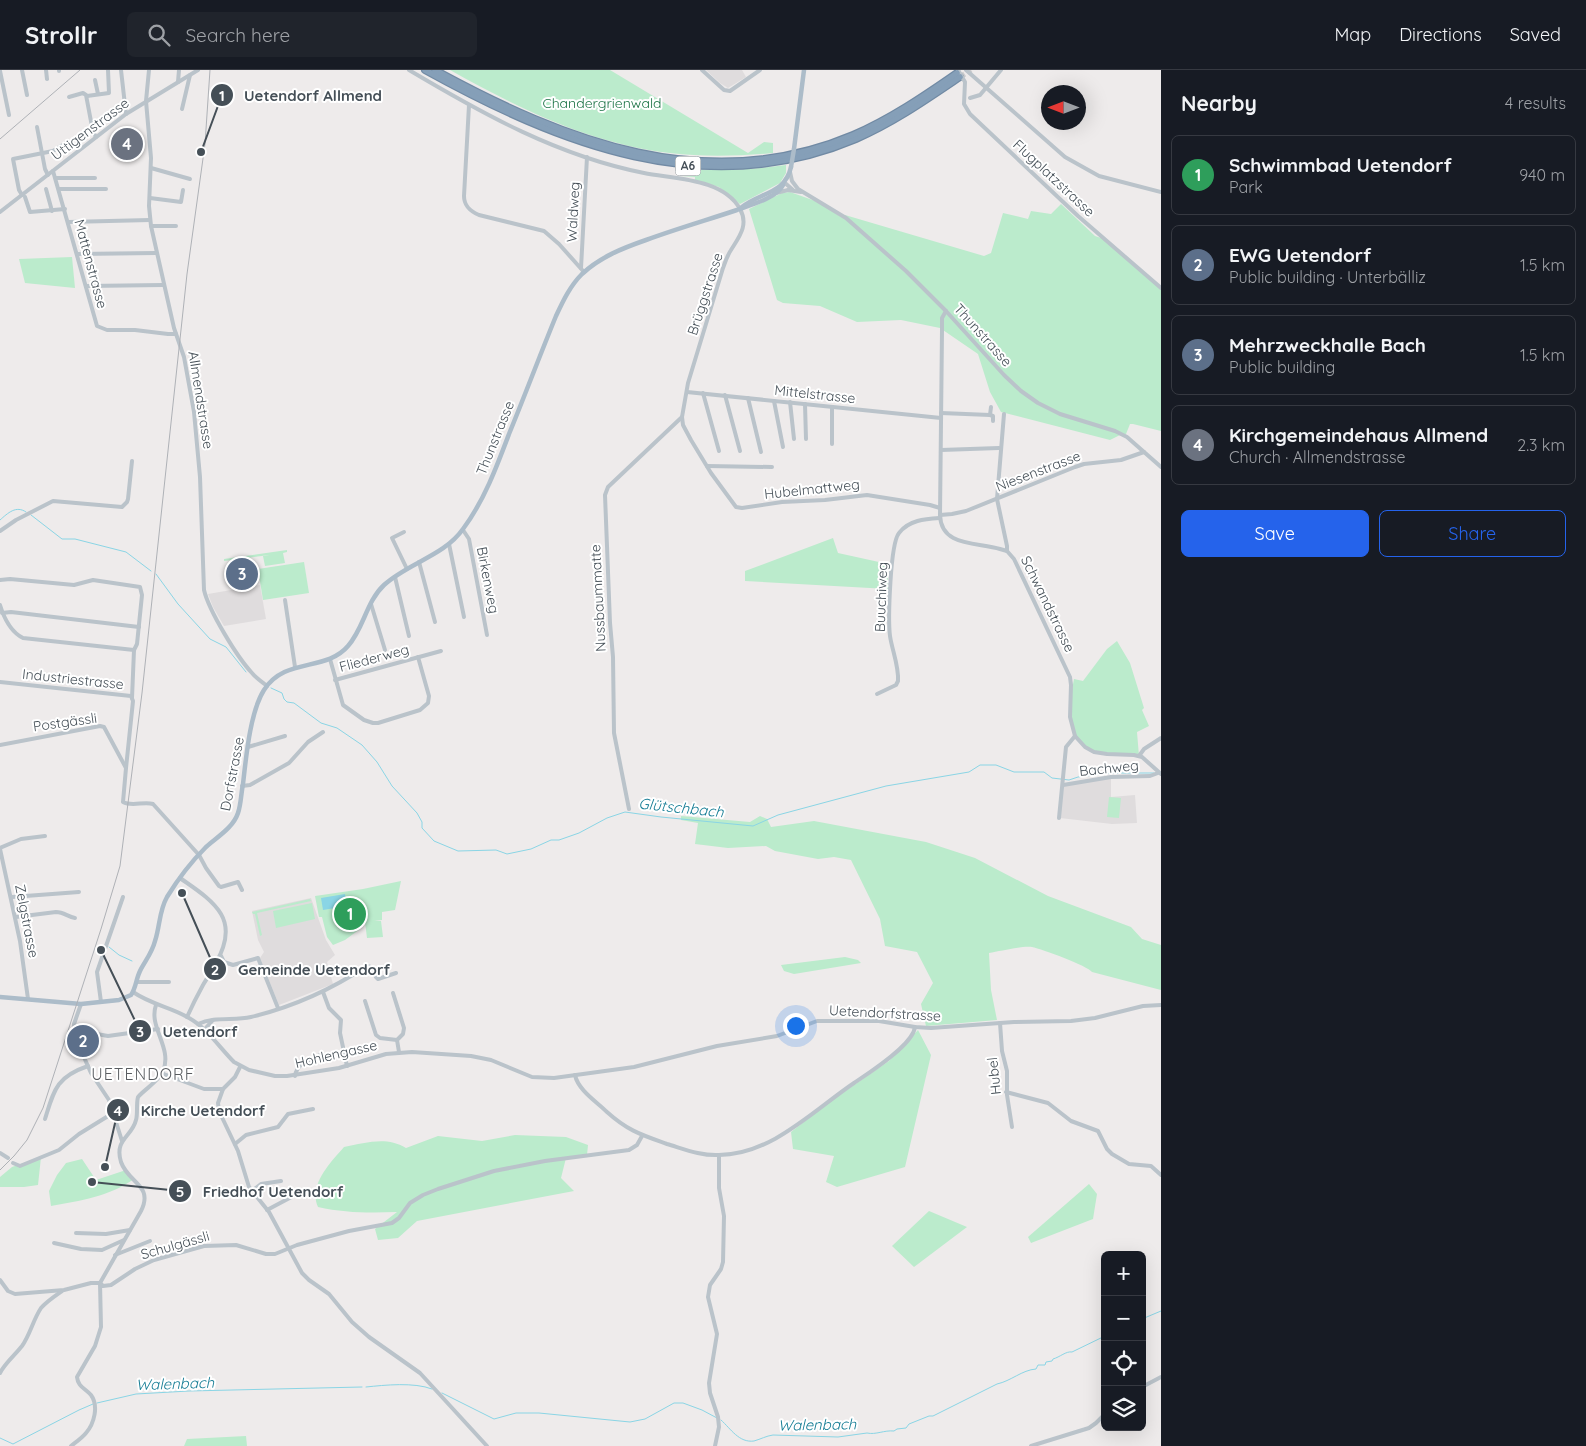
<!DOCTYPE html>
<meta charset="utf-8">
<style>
body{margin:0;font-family:Quicksand,sans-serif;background:#20242c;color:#f1f3f6}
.controls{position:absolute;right:15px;bottom:15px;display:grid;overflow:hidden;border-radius:8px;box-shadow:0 5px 20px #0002}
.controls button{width:45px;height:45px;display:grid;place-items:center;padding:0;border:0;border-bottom:1px solid #363941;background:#171b24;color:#f1f3f6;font:25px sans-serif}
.compass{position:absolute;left:1041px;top:15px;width:45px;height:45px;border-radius:50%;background:#171b24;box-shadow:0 5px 20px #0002;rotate:270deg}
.you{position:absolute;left:795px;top:955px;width:18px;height:18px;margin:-12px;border:4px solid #fff;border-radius:50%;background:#1a73e8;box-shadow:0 0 0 8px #1a73e833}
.badge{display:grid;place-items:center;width:32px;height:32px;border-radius:50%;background:#2563eb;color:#fff;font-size:16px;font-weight:700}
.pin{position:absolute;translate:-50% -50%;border:2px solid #fff;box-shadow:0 1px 5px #0006}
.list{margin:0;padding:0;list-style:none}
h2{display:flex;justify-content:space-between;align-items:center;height:65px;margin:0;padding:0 20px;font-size:21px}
h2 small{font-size:16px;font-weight:400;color:#9ea1a6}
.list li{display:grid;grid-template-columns:32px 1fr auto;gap:15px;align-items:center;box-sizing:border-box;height:80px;margin:0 10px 10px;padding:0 10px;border:1px solid #363941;border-radius:8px}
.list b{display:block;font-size:19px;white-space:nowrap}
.list p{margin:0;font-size:16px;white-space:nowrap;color:#9ea1a6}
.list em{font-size:16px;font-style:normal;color:#9ea1a6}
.actions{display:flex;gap:10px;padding:15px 20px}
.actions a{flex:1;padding:11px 0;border:1px solid #2563eb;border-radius:8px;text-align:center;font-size:18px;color:#2563eb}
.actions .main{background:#2563eb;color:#fff}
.icon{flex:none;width:28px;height:28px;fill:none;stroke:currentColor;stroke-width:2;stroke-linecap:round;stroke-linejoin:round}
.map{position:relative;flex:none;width:1161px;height:1376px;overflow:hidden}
header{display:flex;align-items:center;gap:30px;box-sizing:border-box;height:70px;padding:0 25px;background:#171b24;border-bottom:1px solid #363941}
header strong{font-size:24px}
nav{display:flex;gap:28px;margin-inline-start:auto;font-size:18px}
.search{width:350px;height:45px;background:#20242c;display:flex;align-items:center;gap:12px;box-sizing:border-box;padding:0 18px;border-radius:8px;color:#9ea1a6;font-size:19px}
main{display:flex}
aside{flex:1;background:#171b24}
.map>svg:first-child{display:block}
.education{fill:#dfdcdd}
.green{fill:#bbebcc}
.water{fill:#8ad5e5}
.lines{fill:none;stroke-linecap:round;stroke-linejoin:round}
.stream{stroke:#8ad5e5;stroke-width:1}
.highway-tunnel{stroke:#cccccd;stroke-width:5.5;stroke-dasharray:5.5 3;stroke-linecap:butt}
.highway-casing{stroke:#718aa4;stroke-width:8}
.minor{stroke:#bac3ca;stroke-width:4}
.major{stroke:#acbcc9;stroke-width:4.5}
.highway{stroke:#859fb8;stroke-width:5.5}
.rail{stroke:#aeb1b6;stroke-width:1}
.major-bridge{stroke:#acbcc9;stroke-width:4.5}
.labels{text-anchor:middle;stroke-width:4;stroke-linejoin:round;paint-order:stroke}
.shield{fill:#fff;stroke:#7d8489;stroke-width:1}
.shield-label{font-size:12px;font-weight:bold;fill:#454f57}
.park-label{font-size:14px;fill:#1b7345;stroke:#fff}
.street-label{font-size:14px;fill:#454f57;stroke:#fff}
.water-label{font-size:15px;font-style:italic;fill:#147c94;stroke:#fff}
.quarter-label{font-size:16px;letter-spacing:1px;fill:#595c60;stroke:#fff}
.leader{fill:none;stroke:#454f57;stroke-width:2}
.callout-dot{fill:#454f57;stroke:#fff;stroke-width:2}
.mark-label{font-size:15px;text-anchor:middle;font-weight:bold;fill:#fff}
.callout-label{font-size:15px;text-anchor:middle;font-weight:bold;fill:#454f57;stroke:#fff;stroke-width:4;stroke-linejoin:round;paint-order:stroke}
</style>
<header>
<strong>Strollr</strong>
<div class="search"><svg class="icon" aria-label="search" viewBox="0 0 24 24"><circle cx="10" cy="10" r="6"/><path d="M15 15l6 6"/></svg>Search here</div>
<nav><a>Map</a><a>Directions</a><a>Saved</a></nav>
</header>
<main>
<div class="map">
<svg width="1161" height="1376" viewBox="0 0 1161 1376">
<rect width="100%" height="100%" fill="#eeebeb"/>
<g class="education">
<polygon points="706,0 742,0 746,7 728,18 720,13"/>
<polygon points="260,515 266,549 224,556 213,537 208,524"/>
<polygon points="1111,708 1111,727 1135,725 1137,753 1112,754 1060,748 1064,715"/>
<polygon points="311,828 326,870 335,885 327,892 333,914 279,935 260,888 264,882 258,870 252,841"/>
</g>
<g class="green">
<path d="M450,0H610L748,83L764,72L773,73V83C739,86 704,87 670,83C591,74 518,38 450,0Z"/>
<path d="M786,95V103L780,113L740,134L719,117L695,110V107L681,106V99C717,101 751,100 786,95Z"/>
<polygon points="790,122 821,133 841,147 845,145 984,186 991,183 1003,143 1028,149 1031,141 1051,144 1061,134 1095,166 1107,170 1161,218 1161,361 1133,354 1130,354 1126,364 1122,364 1110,370 1001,342 990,322 978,284 940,258 901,250 857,252 820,236 783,233 777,230 749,139 782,123"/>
<polygon points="72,187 75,218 25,213 19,189"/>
<polygon points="833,468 838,483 888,494 888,519 745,511 745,501"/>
<polygon points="287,480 287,482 283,483 285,493 265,496 263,486 269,485 224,491 224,489"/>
<polygon points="304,492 309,523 263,530 258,499"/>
<path d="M1117,571L1130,593L1144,638L1142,640L1149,656L1137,662L1139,686C1129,685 1102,685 1093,681C1065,668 1069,634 1074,609L1083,611L1107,579Z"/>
<polygon points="1109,727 1121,728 1119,748 1107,747"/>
<path d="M681,746L750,752L760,746L767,749L771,757L814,751L926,772L975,788L1048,826L1131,857L1142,869L1161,875V920L1092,902C1088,896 1042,879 1032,877C1021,876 1001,881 989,883L991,920L997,950L926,956L921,934L933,913L917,882L885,876L880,849L851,790L834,787L818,789L775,781L766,776L728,778L695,774L698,753L681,750Z"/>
<polygon points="401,811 395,840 382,842 382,850 374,851 381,851 383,867 367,868 365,852 360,853 360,859 345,870 333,875 327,867 322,847 319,847 315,826 363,819"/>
<polygon points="310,829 311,831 257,843 262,865 260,866 255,844 253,844 252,842"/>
<polygon points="312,833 315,849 276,858 273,841"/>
<polygon points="845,887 858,890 861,893 794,904 784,901 781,895"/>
<polygon points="918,960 931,985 905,1097 837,1117 826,1112 834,1086 793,1079 791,1062 831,1031 889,991"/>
<path d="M515,1065L566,1067L588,1075L587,1085L566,1088L561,1108L574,1121L417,1151L398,1168L378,1170L375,1159L397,1142C370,1143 344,1143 318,1137C308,1115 331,1092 344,1077C366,1073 386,1066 406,1078L438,1066L482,1071Z"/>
<polygon points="41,1087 38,1115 24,1117 0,1117 0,1107 12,1097"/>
<path d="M82,1089L96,1110L126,1100L134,1109C110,1126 80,1131 51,1136L49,1121L57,1105L66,1093Z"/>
<polygon points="1089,1114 1097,1124 1093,1149 1031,1173 1028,1167"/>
<polygon points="929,1141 967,1157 914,1197 892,1176"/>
<polygon points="246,1366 247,1376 184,1376 187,1369"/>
</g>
<polygon class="water" points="345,824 347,836 323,840 321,828"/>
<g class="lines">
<g class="stream">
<polyline points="31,445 62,469 75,469 126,482 151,501"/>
<path d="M0,450C8,443 16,435 26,442"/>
<polyline points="156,504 178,534 210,569 226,577 246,602"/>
<polyline points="271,618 282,623 284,629 287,632 294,633 321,653 337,658 362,675 377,692 392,716 417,743 422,752 422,758 434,771 458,781 496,780 507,784 531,779 551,770 559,770 579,763 607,748 625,742 661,747 753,756 778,745 886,716 969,702 980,695 996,695 1014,702 1044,702 1052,708 1069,710 1078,707 1110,703 1154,703"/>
<polyline points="109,877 119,885 132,891"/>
<polyline points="1142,1249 1161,1241"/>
<path d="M366,1317C385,1315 414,1312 432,1319"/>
<polyline points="442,1323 494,1349 516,1343 539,1343 630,1352 645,1349 674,1333 683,1333 702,1340 717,1348"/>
<polyline points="97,1333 136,1324 189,1321 362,1317"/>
<path d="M721,1350C731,1359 739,1373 754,1371C761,1369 766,1366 773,1365L838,1367L867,1363C876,1365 884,1360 894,1361L897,1359L906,1358L909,1354L929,1346H933L997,1314C1011,1311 1022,1300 1036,1299L1038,1295H1045L1046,1292L1052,1291L1053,1289C1060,1287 1066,1281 1072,1282L1105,1266"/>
<polyline points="0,1368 13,1374 79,1340 93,1334"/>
</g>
<polyline class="highway-tunnel" points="960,7 971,0"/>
<defs>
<g id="highway">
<path d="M425,0C559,74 705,133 856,69C893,53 926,30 960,7"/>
<path d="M435,0C565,71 707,127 853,65C890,49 924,26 957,3"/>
</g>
</defs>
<use href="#highway" class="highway-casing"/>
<g class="minor">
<polyline points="22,0 27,25"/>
<polyline points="46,0 47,9"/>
<polyline points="59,0 59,1"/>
<polyline points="121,0 126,44"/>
<path d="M149,0L146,31L151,88L149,136L151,156L174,258L184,287L194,342L200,407L204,520C209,541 237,587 252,603C256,608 262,612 267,616"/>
<path d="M409,0C483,44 558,86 644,103C673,109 723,108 740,139C749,155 739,167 731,180C727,186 725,192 723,198L688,313L682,347L683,355L691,370L711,403L736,437L742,438L782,432L825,430L867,425L930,435L940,438"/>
<polyline points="702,0 724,20 730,21 760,0"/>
<polyline points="958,0 965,12 964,34 970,44 1078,146 1161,218"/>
<polyline points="966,0 1065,87 1099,106 1161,122"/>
<polyline points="0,1 9,45"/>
<polyline points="95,10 98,24"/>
<polyline points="178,12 179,0"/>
<polyline points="87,26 109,23 108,0"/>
<polyline points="69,27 83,23 86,25 93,62 96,67"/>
<polyline points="970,28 980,25 1001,0"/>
<path d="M469,35L464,126C464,136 470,141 479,145L544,161L559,174L584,202"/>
<polyline points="182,39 190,5"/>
<polyline points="37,57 45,99 48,105"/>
<polyline points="151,98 190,109"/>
<polyline points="53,101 97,256 107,260 135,260 168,264 176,264"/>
<polyline points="790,102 792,111 798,119 846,148 906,201 946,241 1004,305 1021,321 1038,333 1060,344 1115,361 1127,367 1161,397"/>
<polyline points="56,108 95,108"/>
<polyline points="785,113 793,120"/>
<polyline points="46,119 52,141"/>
<polyline points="59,119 106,119"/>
<polyline points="776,123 788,120 801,122"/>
<polyline points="22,125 19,120 13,89 53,81 66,73"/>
<polyline points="25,127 30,142 65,139"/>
<polyline points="150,128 181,132 183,120"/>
<polyline points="0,142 126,44 198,0"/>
<polyline points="68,152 150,150"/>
<polyline points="151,156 176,156"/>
<polyline points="77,184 156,183"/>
<polyline points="581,198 587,87"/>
<polyline points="86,216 163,215"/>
<path d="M946,241L942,248V260L940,445C941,477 977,472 1000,479L1007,481L1014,489L1070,607L1071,615L1070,647L1075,666L1085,677L1094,682L1107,684L1134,685L1142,687L1161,704"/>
<polyline points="687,322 941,348"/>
<polyline points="703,323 719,381"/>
<polyline points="725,325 740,381"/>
<polyline points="748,328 761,382"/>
<polyline points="774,331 783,377"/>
<polyline points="790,332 794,369"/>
<polyline points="805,334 806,369"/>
<polyline points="941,343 990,345 993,346 993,351"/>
<polyline points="1004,344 997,429 1007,476 1007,481"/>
<polyline points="990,345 991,337"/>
<polyline points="832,374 832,337"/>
<polyline points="941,380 999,378"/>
<polyline points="707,396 772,397"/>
<polyline points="940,445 952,444 966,441 1075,397 1084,394 1121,390 1144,382"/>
<polyline points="463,460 469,469 487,565"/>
<polyline points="0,461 16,450 53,431 122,437 127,432 128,429 132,391"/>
<polyline points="404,462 392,468 407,499"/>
<polyline points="449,474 464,547"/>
<polyline points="419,492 435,552"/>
<polyline points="395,507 409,566"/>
<polyline points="0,510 10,509 74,515 93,510 140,517 142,525 137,574 134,580 132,628"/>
<polyline points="285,530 295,597"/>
<polyline points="371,534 385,580"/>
<path d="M0,535C4,548 11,562 23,568L134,580"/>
<polyline points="2,543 11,542 139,557"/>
<polyline points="330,589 343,635 364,650 373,653 378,653 420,640 428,633 429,626 418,587"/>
<polyline points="335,610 441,581"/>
<polyline points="0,612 131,626 133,631 126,698"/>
<path d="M877,624L896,615L898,611C899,596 892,580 890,566C888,550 890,474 899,463C909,450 925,449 940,448"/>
<path d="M0,675L100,656L104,657L126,698L123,732C132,737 144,731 153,734L199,785L206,798L219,816L221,817L238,812L242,820"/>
<polyline points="248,677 285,666"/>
<polyline points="1139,686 1144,679 1161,668"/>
<polyline points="1063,715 1111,707 1150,706 1158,703"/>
<polyline points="242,716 250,715 289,693 308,672 323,662"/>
<polyline points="629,739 614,663 613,587 610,553 605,425 608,417 682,347"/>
<polyline points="1059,748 1066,677 1075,666"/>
<polyline points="0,778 21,769 45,766"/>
<polyline points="0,779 20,871 28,929"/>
<path d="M180,808C194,818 212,829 221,844C235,868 215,895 203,915C197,926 192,936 187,947"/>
<polyline points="12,827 79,822"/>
<path d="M16,847L56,842C64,842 68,847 75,848"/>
<polyline points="221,886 224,892 233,895 258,888 278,938"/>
<polyline points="137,912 169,912"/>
<path d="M133,922C152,935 171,937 189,948C207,958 219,977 234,992L249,1000L275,1006H287L339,998L386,984L412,982L471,986L491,990L532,1007L554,1008L634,997L717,976L777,966L817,951H879L915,957L931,958L1014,952L1071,951L1095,948L1143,936L1161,935"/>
<polyline points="323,922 329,938 341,950 340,963 347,996"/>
<polyline points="393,923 404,958 403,964 397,970 399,982"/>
<polyline points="365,931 376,965 380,968 397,970"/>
<polyline points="101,932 97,902 123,827"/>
<polyline points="81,934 74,954 75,967 91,1003 109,1030 122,1071"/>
<polyline points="1000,953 1002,981 1007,1001 1007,1025 1012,1057"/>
<path d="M198,954C215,946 234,951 251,947C293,937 332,919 367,896L371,897L376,907L378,909L396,903"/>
<polyline points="74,960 108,966 158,959"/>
<polyline points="204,960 213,950"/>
<polyline points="240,997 235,1007 223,1019 218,1033 219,1041 238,1081 249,1117 269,1142 302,1203 309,1210 329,1224 352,1252 369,1267 420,1303 487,1376"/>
<polyline points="161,1003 204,1019 223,1019"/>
<path d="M575,1005C578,1020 597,1032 607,1042C628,1061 642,1065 667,1074C684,1079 701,1086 719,1085C771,1085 814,1040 854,1013C869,1003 913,975 915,957"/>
<path d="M295,1006C297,992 312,989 322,984"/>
<polyline points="1006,1022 1048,1033 1071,1051 1098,1061 1107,1079 1112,1084 1129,1094 1151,1096 1161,1105"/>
<path d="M45,1049C54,1020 56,1007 88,996"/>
<polyline points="235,1074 246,1065 278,1057 288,1044 313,1039"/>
<polyline points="0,1083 8,1088"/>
<polyline points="13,1093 20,1096 59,1080 79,1064 113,1043"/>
<polyline points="252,1121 261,1114 281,1111"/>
<polyline points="267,1140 299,1123"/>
<polyline points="76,1163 106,1164 130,1160"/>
<polyline points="54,1173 81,1179 102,1180 124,1170"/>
<polyline points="115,1185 150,1171"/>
<polyline points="0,1210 8,1221 15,1224 64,1220 91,1213 100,1213 103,1216 111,1215 135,1199 154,1190 204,1176 236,1175 266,1184 275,1184 297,1175 349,1161 392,1153 399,1148 410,1133 423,1125 438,1119 494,1101 545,1091 629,1080 637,1075 642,1066"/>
<path d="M0,1303C5,1293 15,1285 22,1276C30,1265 33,1250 41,1238C47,1231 55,1226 62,1221"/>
<polyline points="1142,1317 1161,1307"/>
<path d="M71,1376C76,1372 82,1368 86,1363C94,1354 99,1336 91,1325C85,1318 78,1317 77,1307L95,1276L101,1257L100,1213L141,1141C154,1115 128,1113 121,1092C114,1069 132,1067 136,1050C138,1043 136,1035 138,1027C146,1018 158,1012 163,1001C173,978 148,957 156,935"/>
<polyline points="715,1376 719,1357 718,1347 710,1323 709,1313 717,1264 708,1227 710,1215 721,1199 723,1192 724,1146 719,1118 719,1085"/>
<polyline points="1031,1376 1089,1358 1096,1353 1105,1344"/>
</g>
<g class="major">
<polyline points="794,79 804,0"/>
<path d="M742,137C761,122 785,124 791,97"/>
<path d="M0,927L81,934L119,930L131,925C136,918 136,909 140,901C145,891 152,883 155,871C160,856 159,841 167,827C178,809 192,791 206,777C217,767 233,758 238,743C241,734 241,724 243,714C246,688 250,642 264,620C285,587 326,602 348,576C364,558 366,532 384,515C408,493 444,486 463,459C484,431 497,396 509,364C525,325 540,285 556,246C563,231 570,216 582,204C600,187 623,178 646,170C676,159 707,150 737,140C750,135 777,128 783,115"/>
</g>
<use href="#highway" class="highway"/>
<g class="rail">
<polyline points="0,69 80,0"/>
<polyline points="0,1100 14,1086 27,1070 43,1038 101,859 120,796 142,623 187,204 205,74 210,0"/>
</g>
<polyline class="major-bridge" points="791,97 794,79"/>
</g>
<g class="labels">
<rect class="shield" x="675.5" y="86.5" width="25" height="19" rx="4"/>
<g class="shield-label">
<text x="688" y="100">A6</text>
</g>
<g class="park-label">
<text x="602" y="38">Chandergrienwald</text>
</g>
<g class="street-label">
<text transform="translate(90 59) rotate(-37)" y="5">Uttigenstrasse</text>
<text transform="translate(1054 108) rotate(43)" y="5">Flugplatzstrasse</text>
<text transform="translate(573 142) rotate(-87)" y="5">Waldweg</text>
<text transform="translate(91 194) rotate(75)" y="5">Mattenstrasse</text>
<text transform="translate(705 224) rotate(-72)" y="5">Brüggstrasse</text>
<text transform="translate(983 265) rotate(48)" y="5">Thunstrasse</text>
<text transform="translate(815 324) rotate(6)" y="5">Mittelstrasse</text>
<text transform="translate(201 330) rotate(81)" y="5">Allmendstrasse</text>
<text transform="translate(495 368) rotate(-68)" y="5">Thunstrasse</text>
<text transform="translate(1038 401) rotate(-21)" y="5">Niesenstrasse</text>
<text transform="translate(812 419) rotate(-6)" y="5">Hubelmattweg</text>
<text transform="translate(488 510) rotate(79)" y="5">Birkenweg</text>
<text transform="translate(881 527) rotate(-88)" y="5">Buuchiweg</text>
<text transform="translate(598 528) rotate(-93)" y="5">Nussbaummatte</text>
<text transform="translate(1048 534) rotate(64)" y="5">Schwandstrasse</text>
<text transform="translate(374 588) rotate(-15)" y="5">Fliederweg</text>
<text transform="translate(73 609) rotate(6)" y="5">Industriestrasse</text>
<text transform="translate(65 652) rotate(-8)" y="5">Postgässli</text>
<text transform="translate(1109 698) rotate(-6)" y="5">Bachweg</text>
<text transform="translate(232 704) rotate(-79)" y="5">Dorfstrasse</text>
<text transform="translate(27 851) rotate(79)" y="5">Zelgstrasse</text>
<text transform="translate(885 943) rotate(3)" y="5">Uetendorfstrasse</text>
<text transform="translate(336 984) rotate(-13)" y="5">Hohlengasse</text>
<text transform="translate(994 1006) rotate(-96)" y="5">Hubel</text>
<text transform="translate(175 1175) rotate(-16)" y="5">Schulgässli</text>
</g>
<g class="water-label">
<text transform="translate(681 738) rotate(6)" y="5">Glütschbach</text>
<text transform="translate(175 1314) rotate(-2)" y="5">Walenbach</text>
<text transform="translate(817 1355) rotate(-1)" y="5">Walenbach</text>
</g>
<g class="quarter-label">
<text x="143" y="1010">UETENDORF</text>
</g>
</g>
<path class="leader" d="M201 82L222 25M182 823L215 899M101 880L140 961M105 1097L118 1040M92 1112L180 1121"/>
<g class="callout-dot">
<circle cx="201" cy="82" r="5"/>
<circle cx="182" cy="823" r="5"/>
<circle cx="101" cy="880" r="5"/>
<circle cx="105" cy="1097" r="5"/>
<circle cx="92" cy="1112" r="5"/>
<circle cx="222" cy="25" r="12"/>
<circle cx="215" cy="899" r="12"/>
<circle cx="140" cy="961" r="12"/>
<circle cx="118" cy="1040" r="12"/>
<circle cx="180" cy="1121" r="12"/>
</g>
<g class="mark-label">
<text x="222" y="31">1</text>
<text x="215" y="905">2</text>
<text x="140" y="967">3</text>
<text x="118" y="1046">4</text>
<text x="180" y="1127">5</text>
</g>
<g class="callout-label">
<text x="313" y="31">Uetendorf Allmend</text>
<text x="314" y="905">Gemeinde Uetendorf</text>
<text x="200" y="967">Uetendorf</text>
<text x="203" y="1046">Kirche Uetendorf</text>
<text x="273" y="1127">Friedhof Uetendorf</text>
</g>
</svg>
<div class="controls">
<button>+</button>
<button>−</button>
<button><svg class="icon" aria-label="locate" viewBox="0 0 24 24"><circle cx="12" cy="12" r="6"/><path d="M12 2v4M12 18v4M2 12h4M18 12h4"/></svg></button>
<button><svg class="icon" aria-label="layers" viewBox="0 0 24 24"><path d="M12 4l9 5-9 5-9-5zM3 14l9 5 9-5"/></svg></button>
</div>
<svg class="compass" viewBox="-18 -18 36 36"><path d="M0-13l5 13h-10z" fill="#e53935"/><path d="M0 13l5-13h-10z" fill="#9ea1a6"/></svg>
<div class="you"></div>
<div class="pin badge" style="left:350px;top:844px;background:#2e9e5b">1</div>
<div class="pin badge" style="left:83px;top:971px;background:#5c6f8a">2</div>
<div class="pin badge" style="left:242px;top:504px;background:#5c6f8a">3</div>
<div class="pin badge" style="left:127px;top:74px;background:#6b7280">4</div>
</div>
<aside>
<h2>Nearby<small>4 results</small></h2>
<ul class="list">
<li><span class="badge" style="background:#2e9e5b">1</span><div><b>Schwimmbad Uetendorf</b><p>Park</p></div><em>940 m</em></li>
<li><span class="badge" style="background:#5c6f8a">2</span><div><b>EWG Uetendorf</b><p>Public building · Unterbälliz</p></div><em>1.5 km</em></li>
<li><span class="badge" style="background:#5c6f8a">3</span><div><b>Mehrzweckhalle Bach</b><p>Public building</p></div><em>1.5 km</em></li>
<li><span class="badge" style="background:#6b7280">4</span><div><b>Kirchgemeindehaus Allmend</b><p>Church · Allmendstrasse</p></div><em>2.3 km</em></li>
</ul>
<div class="actions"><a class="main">Save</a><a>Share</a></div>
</aside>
</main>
